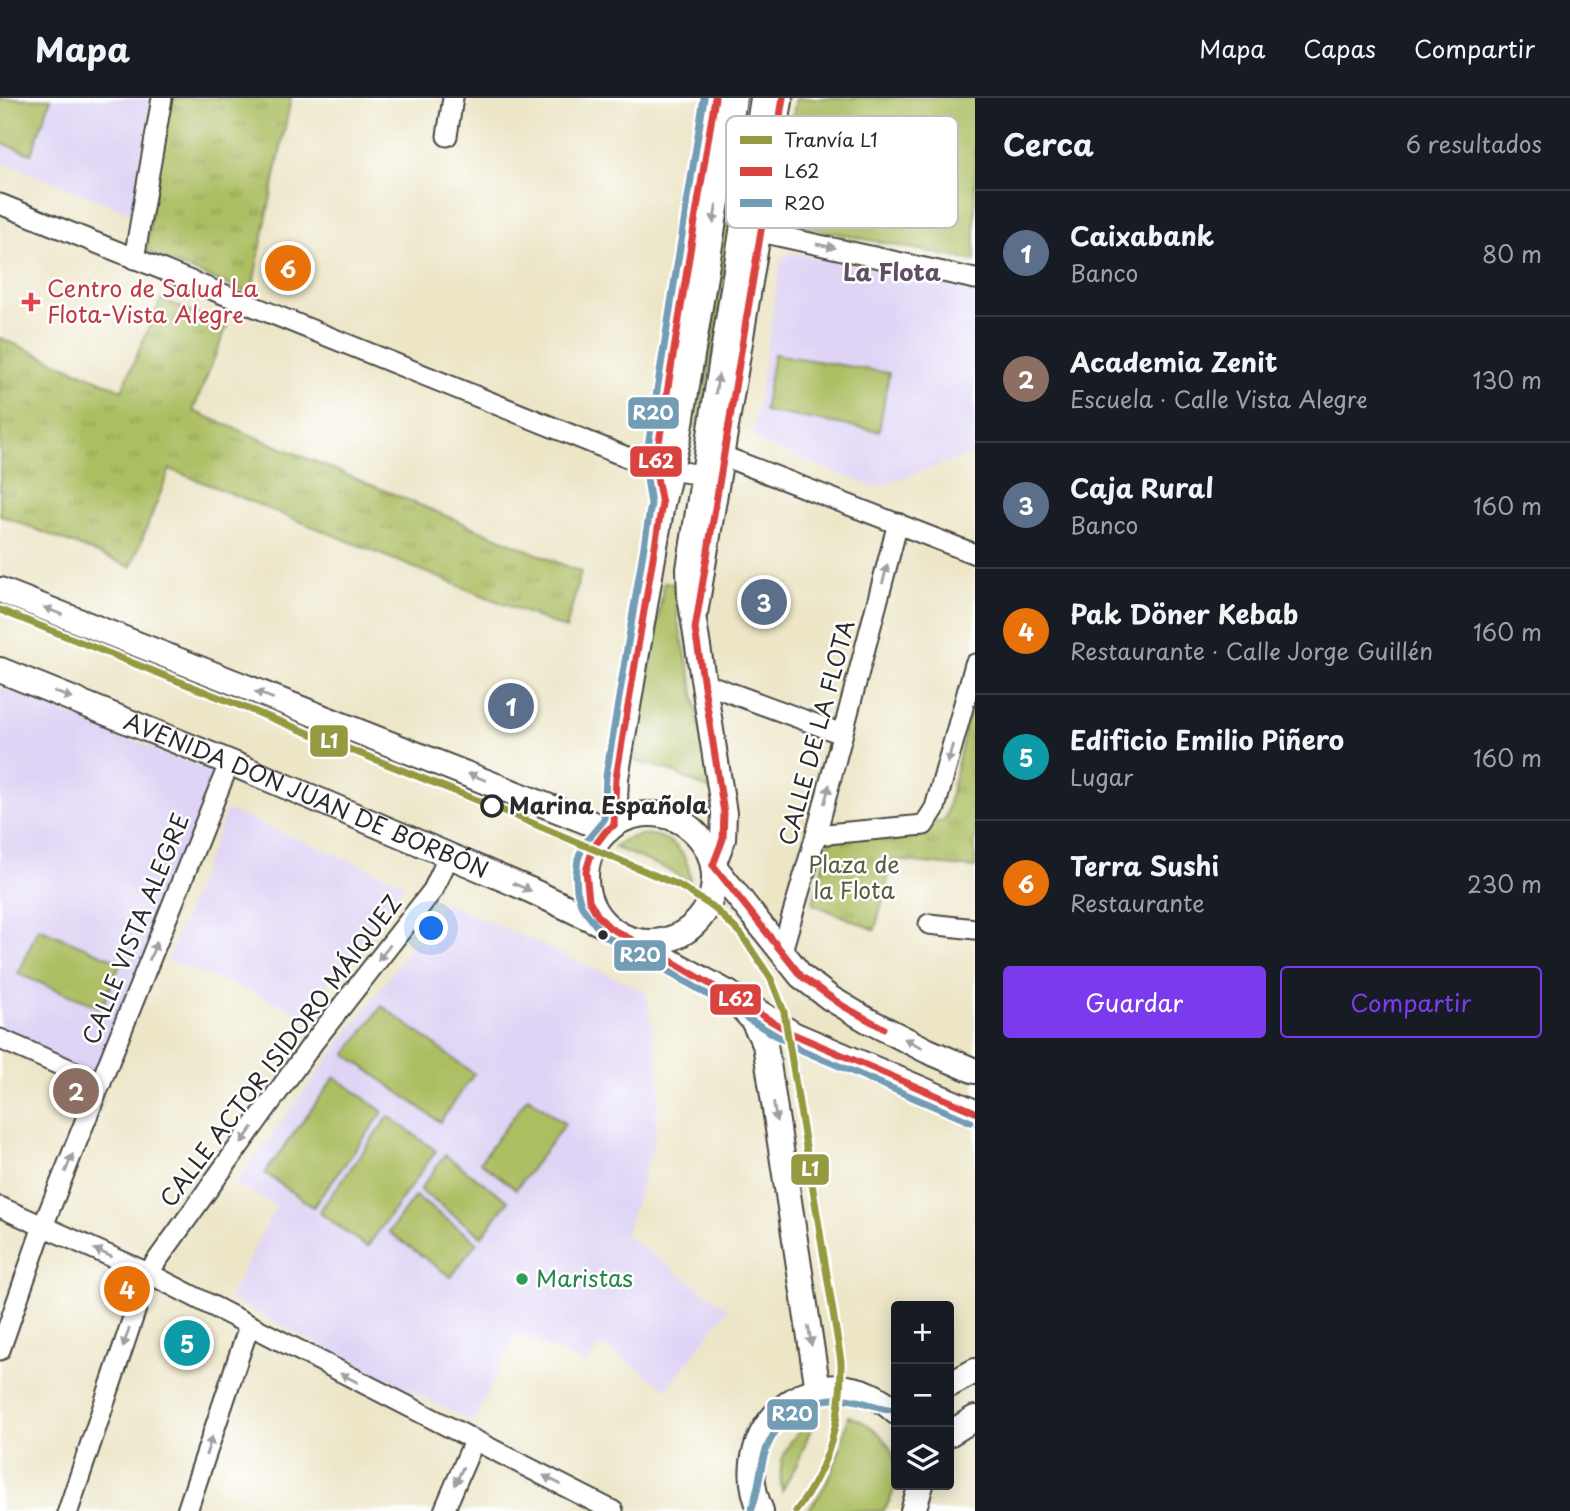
<!DOCTYPE html>
<html lang="es">
<meta charset="utf-8">
<style>
body{margin:0;font-family:"Playpen Sans",sans-serif;background:#242831;color:#f1f3f6}
.controls{position:absolute;right:21px;bottom:21px;display:grid;overflow:hidden;border-radius:7px;box-shadow:0 4px 18px #0003}
.controls button{width:63px;height:63px;display:grid;place-items:center;padding:0;border:0;border-bottom:2px solid #363941;background:#171b24;color:#f1f3f6;font:35px sans-serif}
.you{position:absolute;left:432px;top:831px;width:24px;height:24px;margin:-18px;border:5px solid #fff;border-radius:50%;background:#1a73e8;box-shadow:0 0 0 10px #1a73e833}
.badge{display:grid;place-items:center;width:46px;height:46px;border-radius:50%;background:#7c3aed;color:#fff;font-size:23px;font-weight:700}
.pin{position:absolute;translate:-50% -50%;border:4px solid #fff;box-shadow:0 2px 7px #0006}
.list{margin:0;padding:0;list-style:none}
h2{display:flex;justify-content:space-between;align-items:center;height:91px;margin:0;padding:0 28px;font-size:30px}
h2 small{font-size:23px;font-weight:400;color:#9ea1a6}
.list li{display:grid;grid-template-columns:46px 1fr auto;gap:21px;align-items:center;box-sizing:border-box;height:126px;padding:0 28px;border-top:2px solid #363941}
.list b{display:block;font-size:26px;white-space:nowrap}
.list p{margin:0;font-size:23px;white-space:nowrap;color:#9ea1a6}
.list em{font-size:23px;font-style:normal;color:#9ea1a6}
.actions{display:flex;gap:14px;padding:21px 28px}
.actions a{flex:1;padding:16px 0;border:2px solid #7c3aed;border-radius:7px;text-align:center;font-size:24px;color:#7c3aed}
.actions .main{background:#7c3aed;color:#fff}
.icon{flex:none;width:38px;height:38px;fill:none;stroke:currentColor;stroke-width:2;stroke-linecap:round;stroke-linejoin:round}
.map{position:relative;flex:none;width:975px;height:1413px;overflow:hidden}
header{display:flex;align-items:center;gap:42px;box-sizing:border-box;height:98px;padding:0 35px;background:#171b24;border-bottom:2px solid #363941}
header strong{font-size:33px}
nav{display:flex;gap:38px;margin-inline-start:auto;font-size:24px}
main{display:flex}
aside{flex:1;background:#171b24}
.map>svg:first-child{display:block}
.built{fill:#dfd4f5}
.grass{fill:#acbe62;stroke:#6c7446;stroke-width:2}
.park{fill:url(#park-tufts);stroke:#6c7446;stroke-width:2}
.lines{fill:none;stroke-linecap:round;stroke-linejoin:round}
.minor-casing{stroke:#484742;stroke-width:23}
.major-casing{stroke:#484742;stroke-width:28}
.minor{stroke:#fff;stroke-width:19}
.major{stroke:#fff;stroke-width:24}
.bus-1-casing{stroke:#fff;stroke-width:12}
.bus-2-casing{stroke:#fff;stroke-width:12}
.bus-1{stroke:#da4240;stroke-width:7}
.bus-2{stroke:#739cb5;stroke-width:7}
.tram-1-casing{stroke:#fff;stroke-width:12}
.tram-1{stroke:#959a41;stroke-width:7}
.oneway{fill:#a0a0a0}
.health-dot{fill:#e0444e;stroke:#fff;stroke-width:2.5}
.stop-dot{fill:#fff;stroke:#2b2b2b;stroke-width:3.5}
.bus-dot{fill:#2b2b2b;stroke:#fff;stroke-width:2.5}
.leisure-dot{fill:#2e9e5b;stroke:#fff;stroke-width:2.5}
.labels{text-anchor:middle;stroke-width:5;stroke-linejoin:round;paint-order:stroke}
.health-label{font-size:23px;fill:#be3a42;stroke:#fff;text-anchor:start}
.street-label{font-size:23px;fill:#2b2b2b;stroke:#fff}
.stop-label{font-size:23px;font-weight:bold;fill:#2b2b2b;stroke:#fff;text-anchor:start}
.park-label{font-size:23px;fill:#585e3e;stroke:#fff}
.leisure-label{font-size:23px;fill:#27864d;stroke:#fff;text-anchor:start}
.neighbourhood-label{font-size:24px;font-weight:bold;fill:#614e63;stroke:#fff}
.key{fill:#fff;stroke:#bfbfbf;stroke-width:2}
.key-label{font-size:19px;fill:#2b2b2b}
.line-badge{stroke:#fff;stroke-width:2.5}
.badge-label{font-size:19px;text-anchor:middle;font-weight:bold;fill:#fff}
</style>
<header>
<strong>Mapa</strong>
<nav><a>Mapa</a><a>Capas</a><a>Compartir</a></nav>
</header>
<main>
<div class="map">
<svg width="975" height="1413" viewBox="0 0 975 1413">
<defs>
<pattern id="park-tufts" width="24" height="20" patternUnits="userSpaceOnUse" patternTransform="scale(1.75)"><rect width="24" height="20" fill="#acbe62"/><path d="M3 7l-1-3M5 7V3M7 7l1-3M15 17l-1-3M17 17v-4M19 17l1-3" fill="none" stroke="#8c9b51"/></pattern>
</defs>
<rect width="100%" height="100%" fill="#fff"/>
<filter id="ink" filterUnits="userSpaceOnUse"><feTurbulence type="fractalNoise" baseFrequency=".0143" numOctaves="2"/><feDisplacementMap in="SourceGraphic" scale="14" xChannelSelector="R" yChannelSelector="G"/><feConvolveMatrix kernelMatrix="1 2 1 2 8 2 1 2 1" color-interpolation-filters="sRGB"/></filter>
<filter id="wash" filterUnits="userSpaceOnUse"><feTurbulence type="fractalNoise" baseFrequency=".00686" numOctaves="4" result="noise"/><feDisplacementMap in="SourceGraphic" scale="28" xChannelSelector="R" yChannelSelector="G"/><feGaussianBlur stdDeviation="1.57" result="paint"/><feColorMatrix in="noise" values="0 0 0 0 0 0 0 0 0 0 0 0 0 0 0 0 0 1.4 0 .05"/><feComposite in="paint" operator="in"/></filter>
<g filter="url(#wash)">
<rect width="100%" height="100%" fill="#ece5c6"/>
<g class="built">
<polygon points="0,0 153,0 133,116 0,63"/>
<polygon points="791,154 975,193 975,355 875,389 761,346 753,336 781,162"/>
<polygon points="0,589 224,678 101,985 0,941"/>
<polygon points="227,712 405,785 305,916 167,862"/>
<polygon points="445,804 647,894 660,988 654,1046 625,1137 728,1211 667,1291 602,1247 585,1267 517,1235 473,1324 229,1201 276,1107 235,1086"/>
</g>
<g class="grass">
<polygon points="0,0 51,1 31,56 0,44"/>
<polygon points="796,0 975,0 975,163 774,123"/>
<polygon points="726,102 736,111 700,329 690,328"/>
<polygon points="774,256 889,275 879,333 764,313"/>
<polygon points="664,484 674,486 678,524 692,583 710,692 668,672 635,663"/>
<path d="M644,736C673,738 690,756 690,785L667,771L614,749L623,742Z"/>
<polygon points="38,830 121,864 102,910 18,876"/>
<polygon points="382,908 474,976 440,1024 346,956"/>
<polygon points="335,979 383,1014 313,1109 265,1075"/>
<polygon points="528,999 565,1026 516,1091 480,1064"/>
<polygon points="389,1018 436,1053 367,1149 319,1114"/>
<polygon points="445,1057 508,1103 482,1138 420,1092"/>
<polygon points="415,1098 477,1144 451,1179 389,1134"/>
<path d="M848,1318C892,1331 912,1375 883,1413H807C830,1387 842,1352 848,1318Z"/>
<path d="M814,1323L798,1364L782,1393C776,1362 787,1339 814,1323Z"/>
</g>
<g class="park">
<polygon points="167,0 291,0 251,196 146,154"/>
<polygon points="161,201 227,228 193,313 581,474 566,531 170,371 131,469 0,417 0,240 122,292"/>
<polygon points="975,588 975,770 893,762 875,832 813,806 829,743 945,722"/>
</g>
</g>
<g filter="url(#ink)">
<g class="lines">
<defs>
<g id="minor">
<path d="M737,30C737,80 726,90 760,134L975,181"/>
<polyline points="447,38 453,0"/>
<polyline points="0,106 634,362 670,372 702,377"/>
<polyline points="134,161 162,0"/>
<polyline points="723,358 975,456"/>
<polyline points="657,379 655,369 715,0"/>
<polyline points="698,513 783,0"/>
<polyline points="704,585 842,636"/>
<polyline points="816,737 924,727 935,710 975,566"/>
<polyline points="929,826 975,831"/>
<polyline points="781,856 816,737 898,425"/>
<polyline points="0,941 101,985"/>
<polyline points="0,1109 148,1175 613,1413"/>
<polyline points="0,1252 43,1128 224,678 231,665"/>
<polyline points="68,1413 148,1175 313,945 433,792 449,758"/>
<polyline points="187,1413 249,1228"/>
<polyline points="444,1413 474,1343"/>
</g>
<g id="major">
<polyline points="0,492 608,732"/>
<path id="s1" d="M0,572L231,665L530,792L610,830"/>
<circle cx="650" cy="780" r="64"/>
<polyline points="614,727 616,680 662,406 679,337 734,0"/>
<polyline points="713,767 723,741 724,715 690,498 689,471 763,0"/>
<polyline points="713,767 801,878 830,900 867,922 928,953 975,973"/>
<polyline points="637,845 728,895 793,936 975,1014"/>
<polyline points="728,895 752,921 765,946 818,1292"/>
<polyline points="949,1287 975,1273"/>
<polyline points="949,1336 975,1320"/>
<path d="M761,1413C722,1326 826,1248 896,1314"/>
<polyline points="913,1413 921,1387"/>
</g>
</defs>
<use href="#minor" class="minor-casing"/>
<use href="#major" class="major-casing"/>
<use href="#minor" class="minor"/>
<use href="#major" class="major"/>
<defs>
<g id="bus-1">
<polyline points="614,727 616,680 662,406 655,369 715,0"/>
<polyline points="614,727 606,733 593,750 586,773 589,802 598,818 610,830 668,861 793,936 975,1014"/>
<polyline points="713,767 723,741 724,715 695,531 783,0"/>
<polyline points="713,767 801,878 843,908 883,930"/>
</g>
<g id="bus-2">
<polyline points="704,0 645,367 651,406 606,678 604,722 584,746 578,761 576,777 577,793 582,809 603,837 663,870 797,950 971,1024"/>
<path d="M751,1413C759,1394 759,1374 765,1355C776,1321 807,1299 843,1301C861,1301 877,1311 895,1312"/>
</g>
</defs>
<use href="#bus-1" class="bus-1-casing"/>
<use href="#bus-2" class="bus-2-casing"/>
<use href="#bus-1" class="bus-1"/>
<use href="#bus-2" class="bus-2"/>
<defs>
<path id="tram-1" d="M0,512L492,708L680,788L713,809L741,836L771,881L784,914L841,1263C842,1319 830,1368 796,1413"/>
</defs>
<use href="#tram-1" class="tram-1-casing"/>
<use href="#tram-1" class="tram-1"/>
</g>
<defs><path id="oneway-solid" d="M-6-.8H1V-3.2L6.5 0L1 3.2V.8H-6Z" transform="scale(1.75)"/></defs>
<g class="oneway">
<use href="#oneway-solid" transform="translate(715 116) rotate(99)"/>
<use href="#oneway-solid" transform="translate(826 148) rotate(12)"/>
<use href="#oneway-solid" transform="translate(717 286) rotate(-81)"/>
<use href="#oneway-solid" transform="translate(885 476) rotate(-75)"/>
<use href="#oneway-solid" transform="translate(53 513) rotate(-158)"/>
<use href="#oneway-solid" transform="translate(63 597) rotate(22)"/>
<use href="#oneway-solid" transform="translate(264 597) rotate(-159)"/>
<use href="#oneway-solid" transform="translate(950 656) rotate(105)"/>
<use href="#oneway-solid" transform="translate(477 679) rotate(-159)"/>
<use href="#oneway-solid" transform="translate(827 696) rotate(-75)"/>
<use href="#oneway-solid" transform="translate(522 789) rotate(23)"/>
<use href="#oneway-solid" transform="translate(153 853) rotate(-68)"/>
<use href="#oneway-solid" transform="translate(384 855) rotate(128)"/>
<use href="#oneway-solid" transform="translate(913 945) rotate(-153)"/>
<use href="#oneway-solid" transform="translate(775 1014) rotate(81)"/>
<use href="#oneway-solid" transform="translate(247 1037) rotate(126)"/>
<use href="#oneway-solid" transform="translate(69 1065) rotate(-68)"/>
<use href="#oneway-solid" transform="translate(103 1155) rotate(-156)"/>
<use href="#oneway-solid" transform="translate(810 1238) rotate(80)"/>
<use href="#oneway-solid" transform="translate(126 1240) rotate(109)"/>
<use href="#oneway-solid" transform="translate(349 1280) rotate(-153)"/>
<use href="#oneway-solid" transform="translate(209 1348) rotate(-71)"/>
<use href="#oneway-solid" transform="translate(459 1378) rotate(114)"/>
<use href="#oneway-solid" transform="translate(552 1382) rotate(-153)"/>
</g>
</g>
<path class="health-dot" d="M27.5 193.5h7v7h7v7h-7v7h-7v-7h-7v-7h7z"/>
<circle class="stop-dot" cx="492" cy="708" r="10"/>
<circle class="bus-dot" cx="603" cy="837" r="6"/>
<circle class="leisure-dot" cx="522" cy="1181" r="7"/>
<g class="labels">
<g class="health-label">
<text x="47" y="199">Centro de Salud La<tspan x="47" dy="26">Flota-Vista Alegre</tspan></text>
</g>
<g class="street-label">
<text transform="translate(817 635) rotate(-75)" y="8">CALLE DE LA FLOTA</text>
<text dy="8" stroke="none"><textPath href="#s1" startOffset="331">AVENIDA DON JUAN DE BORBÓN</textPath></text>
<text transform="translate(136 831) rotate(-68)" y="8">CALLE VISTA ALEGRE</text>
<text transform="translate(281 953) rotate(-53)" y="8">CALLE ACTOR ISIDORO MÁIQUEZ</text>
</g>
<g class="stop-label">
<text x="509" y="716">Marina Española</text>
</g>
<g class="park-label">
<text x="854" y="775">Plaza de<tspan x="854" dy="26">la Flota</tspan></text>
</g>
<g class="leisure-label">
<text x="536" y="1189">Maristas</text>
</g>
<g class="neighbourhood-label">
<text x="892" y="183">La Flota</text>
</g>
</g>
<rect x="726" y="18" width="232" height="112" rx="10" class="key"/>
<rect x="740" y="38" width="32" height="8" fill="#959a41"/>
<rect x="740" y="69" width="32" height="9" fill="#da4240"/>
<rect x="740" y="101" width="32" height="8" fill="#739cb5"/>
<g class="key-label">
<text x="784" y="49">Tranvía L1</text>
<text x="784" y="80">L62</text>
<text x="784" y="112">R20</text>
</g>
<g class="line-badge">
<rect x="627" y="298" width="53" height="34" rx="7" fill="#739cb5"/>
<rect x="629" y="347" width="54" height="33" rx="7" fill="#da4240"/>
<rect x="309" y="626" width="40" height="34" rx="7" fill="#959a41"/>
<rect x="613" y="841" width="54" height="33" rx="7" fill="#739cb5"/>
<rect x="709" y="885" width="53" height="33" rx="7" fill="#da4240"/>
<rect x="790" y="1055" width="40" height="33" rx="7" fill="#959a41"/>
<rect x="766" y="1300" width="53" height="33" rx="7" fill="#739cb5"/>
</g>
<g class="badge-label">
<text x="653" y="322">R20</text>
<text x="656" y="370">L62</text>
<text x="329" y="650">L1</text>
<text x="640" y="864">R20</text>
<text x="736" y="908">L62</text>
<text x="810" y="1078">L1</text>
<text x="792" y="1323">R20</text>
</g>
</svg>
<div class="controls">
<button>+</button>
<button>−</button>
<button><svg class="icon" aria-label="layers" viewBox="0 0 24 24"><path d="M12 4l9 5-9 5-9-5zM3 14l9 5 9-5"/></svg></button>
</div>
<div class="you"></div>
<div class="pin badge" style="left:511px;top:608px;background:#5c6f8a">1</div>
<div class="pin badge" style="left:76px;top:993px;background:#8d6e63">2</div>
<div class="pin badge" style="left:764px;top:504px;background:#5c6f8a">3</div>
<div class="pin badge" style="left:127px;top:1191px;background:#e8710a">4</div>
<div class="pin badge" style="left:187px;top:1245px;background:#0f9aa8">5</div>
<div class="pin badge" style="left:288px;top:170px;background:#e8710a">6</div>
</div>
<aside>
<h2>Cerca<small>6 resultados</small></h2>
<ul class="list">
<li><span class="badge" style="background:#5c6f8a">1</span><div><b>Caixabank</b><p>Banco</p></div><em>80 m</em></li>
<li><span class="badge" style="background:#8d6e63">2</span><div><b>Academia Zenit</b><p>Escuela · Calle Vista Alegre</p></div><em>130 m</em></li>
<li><span class="badge" style="background:#5c6f8a">3</span><div><b>Caja Rural</b><p>Banco</p></div><em>160 m</em></li>
<li><span class="badge" style="background:#e8710a">4</span><div><b>Pak Döner Kebab</b><p>Restaurante · Calle Jorge Guillén</p></div><em>160 m</em></li>
<li><span class="badge" style="background:#0f9aa8">5</span><div><b>Edificio Emilio Piñero</b><p>Lugar</p></div><em>160 m</em></li>
<li><span class="badge" style="background:#e8710a">6</span><div><b>Terra Sushi</b><p>Restaurante</p></div><em>230 m</em></li>
</ul>
<div class="actions"><a class="main">Guardar</a><a>Compartir</a></div>
</aside>
</main>
